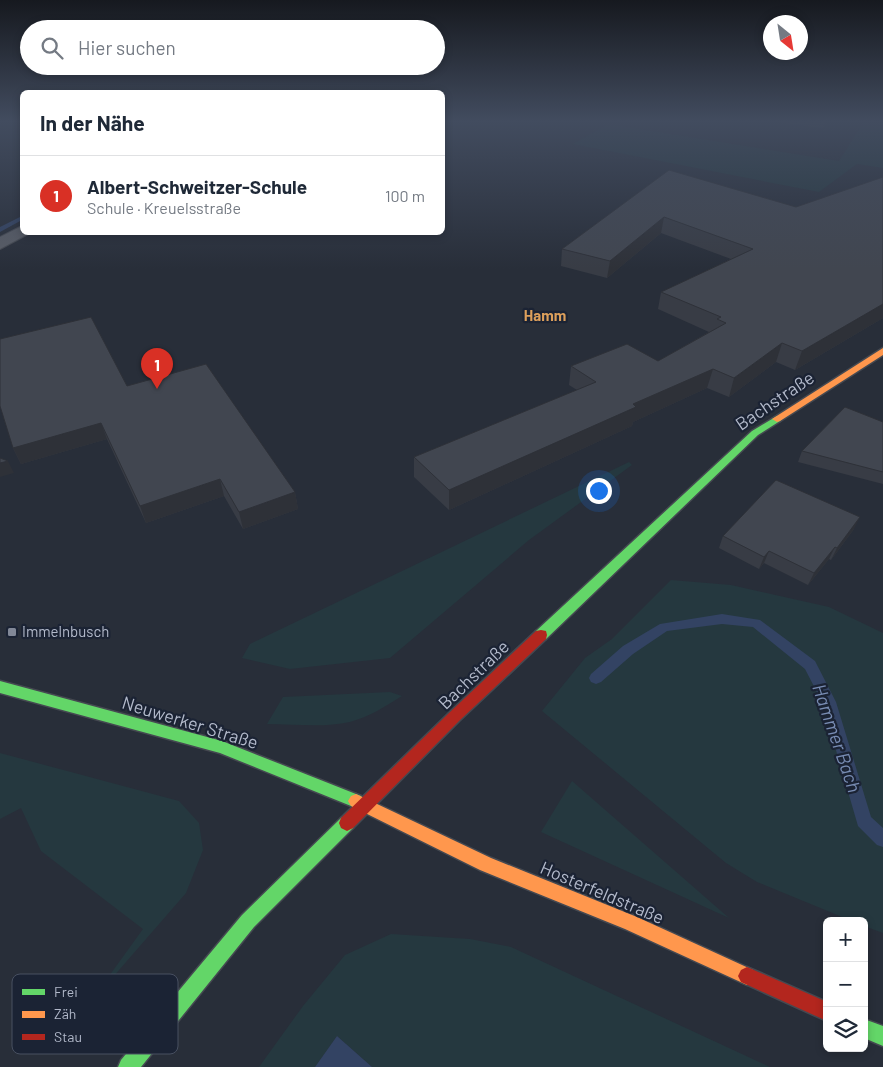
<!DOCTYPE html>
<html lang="de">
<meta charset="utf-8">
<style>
body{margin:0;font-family:Barlow,sans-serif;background:#f6f6f7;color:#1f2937}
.controls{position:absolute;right:15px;bottom:15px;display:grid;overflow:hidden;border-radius:8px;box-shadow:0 2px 8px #0003}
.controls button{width:45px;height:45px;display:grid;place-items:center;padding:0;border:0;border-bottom:1px solid #e0e1e3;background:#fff;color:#1f2937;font:25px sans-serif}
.compass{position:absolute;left:763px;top:15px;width:45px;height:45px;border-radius:50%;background:#fff;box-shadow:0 2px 8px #0003;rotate:150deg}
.you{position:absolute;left:598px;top:490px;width:18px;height:18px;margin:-12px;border:4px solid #fff;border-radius:50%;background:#1a73e8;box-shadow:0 0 0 8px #1a73e833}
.badge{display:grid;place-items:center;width:32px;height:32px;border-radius:50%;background:#d93025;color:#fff;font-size:16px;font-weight:700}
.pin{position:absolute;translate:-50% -41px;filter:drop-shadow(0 1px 2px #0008)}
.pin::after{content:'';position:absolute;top:26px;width:18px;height:15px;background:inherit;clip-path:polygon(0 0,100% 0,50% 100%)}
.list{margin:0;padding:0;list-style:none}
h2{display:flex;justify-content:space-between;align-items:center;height:65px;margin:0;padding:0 20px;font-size:21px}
h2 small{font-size:16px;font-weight:400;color:#747a83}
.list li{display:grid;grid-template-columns:32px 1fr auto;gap:15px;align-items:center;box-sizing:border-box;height:80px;padding:0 20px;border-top:1px solid #e0e1e3}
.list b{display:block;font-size:19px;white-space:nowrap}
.list p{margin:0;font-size:16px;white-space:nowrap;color:#747a83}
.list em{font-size:16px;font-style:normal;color:#747a83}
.icon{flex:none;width:28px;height:28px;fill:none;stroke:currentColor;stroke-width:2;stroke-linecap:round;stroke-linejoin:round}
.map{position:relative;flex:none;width:883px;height:1067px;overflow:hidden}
.search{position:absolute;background:#fff;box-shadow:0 2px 8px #0003;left:20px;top:20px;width:425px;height:55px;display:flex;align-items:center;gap:12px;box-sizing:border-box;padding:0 18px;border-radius:28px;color:#747a83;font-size:19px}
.panel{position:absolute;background:#fff;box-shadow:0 2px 8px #0003;left:20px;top:90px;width:425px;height:145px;border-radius:8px}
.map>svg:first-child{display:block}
.green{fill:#25383f}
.water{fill:#334363}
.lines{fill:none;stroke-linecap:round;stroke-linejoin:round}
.stream{fill:#334363;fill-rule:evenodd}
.street-casing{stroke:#454951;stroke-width:2}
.fast-casing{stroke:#454951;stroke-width:3}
.slow-casing{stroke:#454951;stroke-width:3}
.jam-casing{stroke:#454951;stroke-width:3}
.street{fill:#595d66;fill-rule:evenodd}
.fast{fill:#63d668;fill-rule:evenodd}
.slow{fill:#ff974d;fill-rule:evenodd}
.jam{fill:#b3261e;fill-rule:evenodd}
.wall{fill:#383c45}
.shaded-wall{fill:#2e3138}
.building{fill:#414650;stroke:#2e3138}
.poi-dot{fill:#828897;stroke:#1b2334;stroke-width:2}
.labels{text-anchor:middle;stroke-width:4.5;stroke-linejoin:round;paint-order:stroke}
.far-quarter-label{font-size:15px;font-weight:bold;fill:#dc9f5b;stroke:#1b2334}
.poi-label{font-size:15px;fill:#b2b9ca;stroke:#1b2334;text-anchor:start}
.near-street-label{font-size:18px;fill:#b2b9ca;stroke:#1b2334}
.near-water-label{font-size:19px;font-style:italic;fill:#788cb3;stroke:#1b2334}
.key{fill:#1b2334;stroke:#485061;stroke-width:1}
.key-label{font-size:14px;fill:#b2b9ca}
</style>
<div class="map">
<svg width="883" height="1067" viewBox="0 0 883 1067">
<rect width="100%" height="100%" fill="#282e39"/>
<g class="green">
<polygon points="865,120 883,120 883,168 857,164 819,192 573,144 608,124 839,161"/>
<polygon points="629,462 632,465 529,540 390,658 290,669 242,658 250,644"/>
<polygon points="671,580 731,585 829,607 883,633 883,933 864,926 864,921 852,921 757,882 726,863 542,711 585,658 612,639"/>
<path d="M390,692L402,696C386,706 369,717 350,722C324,728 294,724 267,724L283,697Z"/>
<polygon points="0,753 179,801 199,823 203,850 186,893 86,1008 143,929 41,851 21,808 0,819"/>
<polygon points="572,781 729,918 541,832"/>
<polygon points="391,934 470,939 511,947 770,1067 372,1067 337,1036 315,1067 259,1067 303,1006 345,955"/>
</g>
<polygon class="water" points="337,1036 372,1067 315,1067"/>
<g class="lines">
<g class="stream">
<polygon points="22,216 22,220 0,232 0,227"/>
<polygon points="722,614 760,620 815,661 836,702 871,817 883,828 883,847 877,845 858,826 822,702 805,669 753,627 722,624 667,631 633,654 601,682 596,684 591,682 589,678 591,674 623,646 660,624"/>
</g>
<defs>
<polygon id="street" points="22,226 22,232 29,232 28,234 0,249 0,237"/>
<g id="fast">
<polygon points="777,416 782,419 780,421 758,435 546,639 541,640 536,639 535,635 536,631 752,431"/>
<polygon points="0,681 222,741 361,796 364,801 361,806 356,808 220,753 0,693"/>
<polygon points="347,815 353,818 355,823 353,828 254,927 141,1067 118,1067 121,1060 242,915 341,818"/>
<polygon points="864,1019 883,1026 883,1046 864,1038"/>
</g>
<g id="slow">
<polygon points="883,348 883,355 780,421 777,422 772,419"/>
<polygon points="356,794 491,858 637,917 753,970 756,976 753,982 747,985 625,929 480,870 351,806 348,801 351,796"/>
</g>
<g id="jam">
<polygon points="541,630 546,631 547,635 546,639 459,721 353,828 347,831 341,828 339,823 341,818 449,713 536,631"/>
<polygon points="747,967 827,1002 827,1021 741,982 738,976 741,970"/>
</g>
</defs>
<use href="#street" class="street-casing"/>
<use href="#fast" class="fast-casing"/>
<use href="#slow" class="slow-casing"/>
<use href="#jam" class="jam-casing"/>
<use href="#street" class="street"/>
<use href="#fast" class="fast"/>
<use href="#slow" class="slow"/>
<use href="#jam" class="jam"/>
</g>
<g class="wall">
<polygon points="715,120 731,120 729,122"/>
<polygon points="760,120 829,120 823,128"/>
<polygon points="669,170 796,207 883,177 883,318 795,370 776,362 729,397 707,388 633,422 632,426 449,510 414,477 414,457 577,390 569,385 571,366 658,361 709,332 658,309 661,292 731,259 661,233 607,278 561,266 562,249"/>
<polygon points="127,386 295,492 298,509 243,529 224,496 146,523 107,439 21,464 13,448"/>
<polygon points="883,422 883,484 798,462 802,451"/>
<polygon points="854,529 831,560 829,559 808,585 764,563 759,569 719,548 723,536"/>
</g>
<g class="shaded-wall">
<polygon points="826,120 829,120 823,128"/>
<polygon points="664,217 661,233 607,278 610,261"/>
<polygon points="883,304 883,318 795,370 802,351"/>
<polygon points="782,343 776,362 729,397 734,378"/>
<polygon points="713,369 707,388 633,422 632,426 449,510 449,490 633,404"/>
<polygon points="101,423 107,439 21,464 13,448"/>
<polygon points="8,461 14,473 0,477 0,463"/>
<polygon points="220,479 224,496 146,523 140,506"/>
<polygon points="295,492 298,509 243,529 239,512"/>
<polygon points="860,517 854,529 831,560 837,548"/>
<polygon points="835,547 829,559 808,585 814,573"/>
<polygon points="769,551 764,563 759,569 764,557"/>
<polygon points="59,989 64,994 61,1032 22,1045 16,1040"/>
</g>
<g class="building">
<polygon points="669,170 796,207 883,177 883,304 802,351 782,343 734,378 713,369 633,404 636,407 449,490 414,457 596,382 571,366 627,344 658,361 726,323 717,319 721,317 661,292 753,249 664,217 610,261 562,249"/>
<polygon points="91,317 127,386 206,364 295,492 239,512 220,479 140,506 101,423 13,448 0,406 0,339"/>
<polygon points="845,407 883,422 883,472 802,451"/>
<polygon points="0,458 8,461 0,463"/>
<polygon points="776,480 860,517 837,548 835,547 814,573 769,551 764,557 723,536"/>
</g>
<linearGradient id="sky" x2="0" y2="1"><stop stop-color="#16191f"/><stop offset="0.45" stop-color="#424c5f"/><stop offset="1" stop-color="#424c5f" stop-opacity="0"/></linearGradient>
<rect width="883" height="269" fill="url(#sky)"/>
<rect class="poi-dot" x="7" y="627" width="10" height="10" rx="2.5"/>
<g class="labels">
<g class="far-quarter-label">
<text x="545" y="321">Hamm</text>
</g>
<g class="poi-label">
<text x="22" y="637">Immelnbusch</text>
</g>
<g class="near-street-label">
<text transform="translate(775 401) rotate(-34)" y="6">Bachstraße</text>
<text transform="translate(474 675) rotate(-44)" y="6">Bachstraße</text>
<text transform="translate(190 723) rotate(17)" y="6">Neuwerker Straße</text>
<text transform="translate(602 893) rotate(23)" y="6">Hosterfeldstraße</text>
</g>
<g class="near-water-label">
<text transform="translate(837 738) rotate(71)" y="7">Hammer Bach</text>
</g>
</g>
<rect x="12" y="974" width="166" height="80" rx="8" class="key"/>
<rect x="22" y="989" width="23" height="6" fill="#63d668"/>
<rect x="22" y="1011" width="23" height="7" fill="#ff974d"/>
<rect x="22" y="1034" width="23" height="6" fill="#b3261e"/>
<g class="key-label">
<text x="54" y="997">Frei</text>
<text x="54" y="1019">Zäh</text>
<text x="54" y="1042">Stau</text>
</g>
</svg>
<div class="controls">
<button>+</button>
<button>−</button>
<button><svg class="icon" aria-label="layers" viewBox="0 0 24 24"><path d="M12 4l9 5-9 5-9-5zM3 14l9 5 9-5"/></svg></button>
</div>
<svg class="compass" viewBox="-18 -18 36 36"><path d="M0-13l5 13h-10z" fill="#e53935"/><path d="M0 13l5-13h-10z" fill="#747a83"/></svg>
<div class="you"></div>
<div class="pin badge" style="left:157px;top:389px">1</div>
<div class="search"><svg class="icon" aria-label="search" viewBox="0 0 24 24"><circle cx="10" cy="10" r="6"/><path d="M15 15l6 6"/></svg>Hier suchen</div>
<section class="panel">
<h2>In der Nähe<small></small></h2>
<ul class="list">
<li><span class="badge">1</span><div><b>Albert-Schweitzer-Schule</b><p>Schule · Kreuelsstraße</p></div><em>100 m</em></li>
</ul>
</section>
</div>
